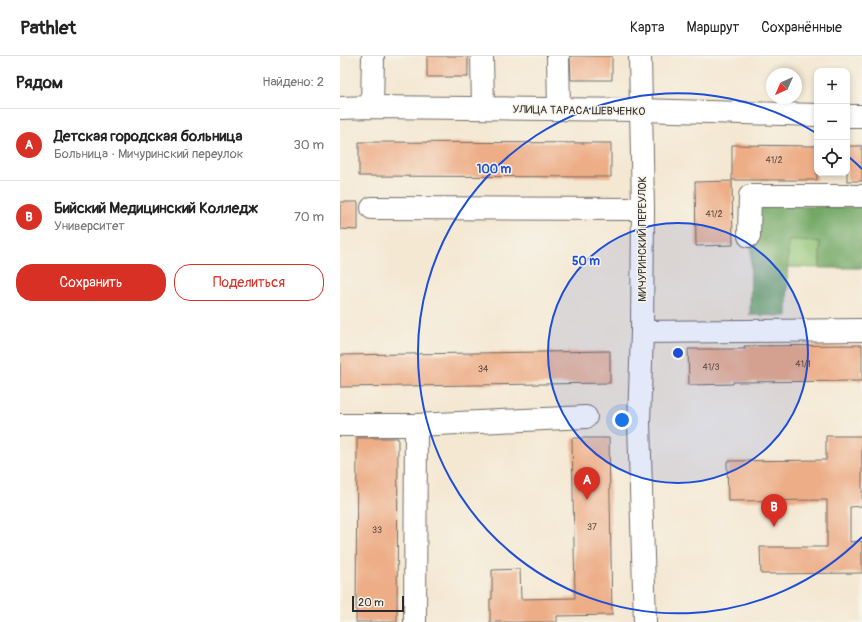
<!DOCTYPE html>
<html lang="ru">
<meta charset="utf-8">
<style>
body{margin:0;font-family:Pangolin,sans-serif;background:#f6f6f6;color:#222}
.controls{position:absolute;right:12px;top:12px;display:grid;overflow:hidden;border-radius:8px;box-shadow:0 2px 6px #0003}
.controls button{width:36px;height:36px;display:grid;place-items:center;padding:0;border:0;border-bottom:1px solid #e0e0e0;background:#fff;color:#222;font:20px sans-serif}
.compass{position:absolute;left:426px;top:12px;width:36px;height:36px;border-radius:50%;background:#fff;box-shadow:0 2px 6px #0003;rotate:225deg}
.scale{position:absolute;left:12px;bottom:10px;width:52px;box-sizing:border-box;padding-left:4px;border:2px solid #2b2b2b;border-top:0;font-size:11px;line-height:14px;white-space:nowrap;color:#2b2b2b;-webkit-text-stroke:3px #f7f3e8;paint-order:stroke}
.you{position:absolute;left:282px;top:364px;width:14px;height:14px;margin:-10px;border:3px solid #fff;border-radius:50%;background:#1a73e8;box-shadow:0 0 0 6px #1a73e833}
.badge{display:grid;place-items:center;width:26px;height:26px;border-radius:50%;background:#d93025;color:#fff;font-size:13px;font-weight:700}
.pin{position:absolute;translate:-50% -33px;filter:drop-shadow(0 1px 2px #0008)}
.pin::after{content:'';position:absolute;top:21px;width:14px;height:12px;background:inherit;clip-path:polygon(0 0,100% 0,50% 100%)}
.list{margin:0;padding:0;list-style:none}
h2{display:flex;justify-content:space-between;align-items:center;height:52px;margin:0;padding:0 16px;font-size:17px}
h2 small{font-size:13px;font-weight:400;color:#767676}
.list li{display:grid;grid-template-columns:26px 1fr auto;gap:12px;align-items:center;box-sizing:border-box;height:72px;padding:0 16px;border-top:1px solid #e0e0e0}
.list b{display:block;font-size:15px;white-space:nowrap}
.list p{margin:0;font-size:13px;white-space:nowrap;color:#767676}
.list em{font-size:13px;font-style:normal;color:#767676}
.actions{display:flex;gap:8px;padding:12px 16px}
.actions a{flex:1;padding:9px 0;border:1px solid #d93025;border-radius:16px;text-align:center;font-size:14px;color:#d93025}
.actions .main{background:#d93025;color:#fff}
.icon{flex:none;width:22px;height:22px;fill:none;stroke:currentColor;stroke-width:2;stroke-linecap:round;stroke-linejoin:round}
.map{position:relative;flex:none;width:522px;height:566px;overflow:hidden}
header{display:flex;align-items:center;gap:24px;box-sizing:border-box;height:56px;padding:0 20px;background:#fff;border-bottom:1px solid #e0e0e0}
header strong{font-size:19px}
nav{display:flex;gap:22px;margin-inline-start:auto;font-size:14px}
main{display:flex}
aside{flex:1;background:#fff}
.map>svg:first-child{display:block}
.green{fill:#8fc374;stroke:#5d7750}
.forest{fill:#73a966;stroke:#4f6a48}
.building{fill:#edad87}
.lines{fill:none;stroke-linecap:round;stroke-linejoin:round}
.minor-casing{stroke:#716d66;stroke-width:24}
.minor{stroke:#fff;stroke-width:22}
.ring{fill:none;stroke:#1d4ed8;stroke-width:2}
.labels{text-anchor:middle;stroke-width:3;stroke-linejoin:round;paint-order:stroke}
.number-label{font-size:9px;fill:#5c4c42}
.street-label{font-size:11px;fill:#2b2b2b;stroke:#f7f3e8}
.centre{fill:#1d4ed8;stroke:#f7f3e8;stroke-width:2}
.ring-label{font-size:12px;text-anchor:middle;font-weight:bold;fill:#1d4ed8;stroke:#f7f3e8;stroke-width:3;stroke-linejoin:round;paint-order:stroke}
</style>
<header>
<strong>Pathlet</strong>
<nav><a>Карта</a><a>Маршрут</a><a>Сохранённые</a></nav>
</header>
<main>
<aside>
<h2>Рядом<small>Найдено: 2</small></h2>
<ul class="list">
<li><span class="badge">A</span><div><b>Детская городская больница</b><p>Больница · Мичуринский переулок</p></div><em>30 m</em></li>
<li><span class="badge">B</span><div><b>Бийский Медицинский Колледж</b><p>Университет</p></div><em>70 m</em></li>
</ul>
<div class="actions"><a class="main">Сохранить</a><a>Поделиться</a></div>
</aside>
<div class="map">
<svg width="522" height="566" viewBox="0 0 522 566">
<rect width="100%" height="100%" fill="#f7f3e8"/>
<filter id="ink" filterUnits="userSpaceOnUse"><feTurbulence type="fractalNoise" baseFrequency=".025" numOctaves="2"/><feDisplacementMap in="SourceGraphic" scale="8" xChannelSelector="R" yChannelSelector="G"/><feConvolveMatrix kernelMatrix="1 2 1 2 8 2 1 2 1" color-interpolation-filters="sRGB"/></filter>
<filter id="wash" filterUnits="userSpaceOnUse"><feTurbulence type="fractalNoise" baseFrequency=".012" numOctaves="4" result="noise"/><feDisplacementMap in="SourceGraphic" scale="16" xChannelSelector="R" yChannelSelector="G"/><feGaussianBlur stdDeviation="0.9" result="paint"/><feColorMatrix in="noise" values="0 0 0 0 0 0 0 0 0 0 0 0 0 0 0 0 0 1.4 0 .05"/><feComposite in="paint" operator="in"/></filter>
<g filter="url(#wash)">
<rect width="100%" height="100%" fill="#f4e8d3"/>
<polygon class="green" points="448,185 480,186 480,212 448,211"/>
<polygon class="forest" points="412,150 522,151 522,212 480,212 480,186 448,185 447,260 410,259"/>
<g id="blocks">
<g class="building">
<rect x="87" y="0" width="41" height="21"/>
<polygon points="230,0 272,0 272,24 231,24"/>
<polygon points="19,86 271,87 271,121 19,120"/>
<polygon points="392,89 477,90 477,124 392,124"/>
<rect x="507" y="90" width="15" height="35"/>
<polygon points="392,125 393,189 356,190 355,126"/>
<polygon points="0,146 18,146 18,174 0,173"/>
<polygon points="522,289 522,325 393,326 393,328 349,329 348,293 405,293 404,290"/>
<polygon points="270,295 270,327 0,331 0,299"/>
<polygon points="486,380 522,380 522,450 510,451 510,486 522,485 522,517 421,518 420,491 487,491 487,444 388,445 387,405 486,404"/>
<polygon points="17,382 58,382 57,566 16,566"/>
<polygon points="232,382 269,382 272,559 217,560 217,566 150,566 150,543 152,543 152,514 180,513 181,543 235,542"/>
</g>
</g>
</g>
<g filter="url(#ink)">
<use href="#blocks" fill-opacity="0" stroke="#716d66" stroke-width="1"/>
<g class="lines">
<defs>
<g id="minor">
<polyline points="142,0 143,52"/>
<polyline points="218,0 219,53"/>
<polyline points="300,0 303,153 302,276 299,366 305,566"/>
<polyline points="32,51 33,0"/>
<polyline points="0,52 32,51 300,54 477,59"/>
<polyline points="507,60 522,60"/>
<polyline points="32,152 303,153"/>
<polyline points="409,180 410,140 522,140"/>
<polyline points="302,276 522,274"/>
<polyline points="0,369 76,369 246,361"/>
<polyline points="75,566 76,369"/>
</g>
</defs>
<use href="#minor" class="minor-casing"/>
<use href="#minor" class="minor"/>
</g>
</g>
<circle cx="338" cy="297" r="130" fill="#1d4ed8" fill-opacity=".12"/>
<g class="ring">
<circle cx="338" cy="297" r="130"/>
<path d="M522 481A260 260 0 1 1 476 77M509 101A260 260 0 0 1 522 113"/>
</g>
<g class="labels">
<g class="number-label">
<text x="434" y="107">41/2</text>
<text x="374" y="161">41/2</text>
<text x="463" y="311">41/1</text>
<text x="371" y="314">41/3</text>
<text x="143" y="316">34</text>
<text x="252" y="474">37</text>
<text x="37" y="477">33</text>
</g>
<g class="street-label">
<text transform="translate(239 54) rotate(1)" y="4">УЛИЦА ТАРАСА ШЕВЧЕНКО</text>
<text transform="translate(302 183) rotate(-90)" y="4">МИЧУРИНСКИЙ ПЕРЕУЛОК</text>
</g>
</g>
<circle cx="338" cy="297" r="6" class="centre"/>
<g class="ring-label">
<text x="154" y="117">100 m</text>
<text x="246" y="209">50 m</text>
</g>
</svg>
<div class="controls">
<button>+</button>
<button>−</button>
<button><svg class="icon" aria-label="locate" viewBox="0 0 24 24"><circle cx="12" cy="12" r="6"/><path d="M12 2v4M12 18v4M2 12h4M18 12h4"/></svg></button>
</div>
<svg class="compass" viewBox="-18 -18 36 36"><path d="M0-13l5 13h-10z" fill="#e53935"/><path d="M0 13l5-13h-10z" fill="#767676"/></svg>
<div class="scale">20 m</div>
<div class="you"></div>
<div class="pin badge" style="left:247px;top:444px">A</div>
<div class="pin badge" style="left:434px;top:471px">B</div>
</div>
</main>
